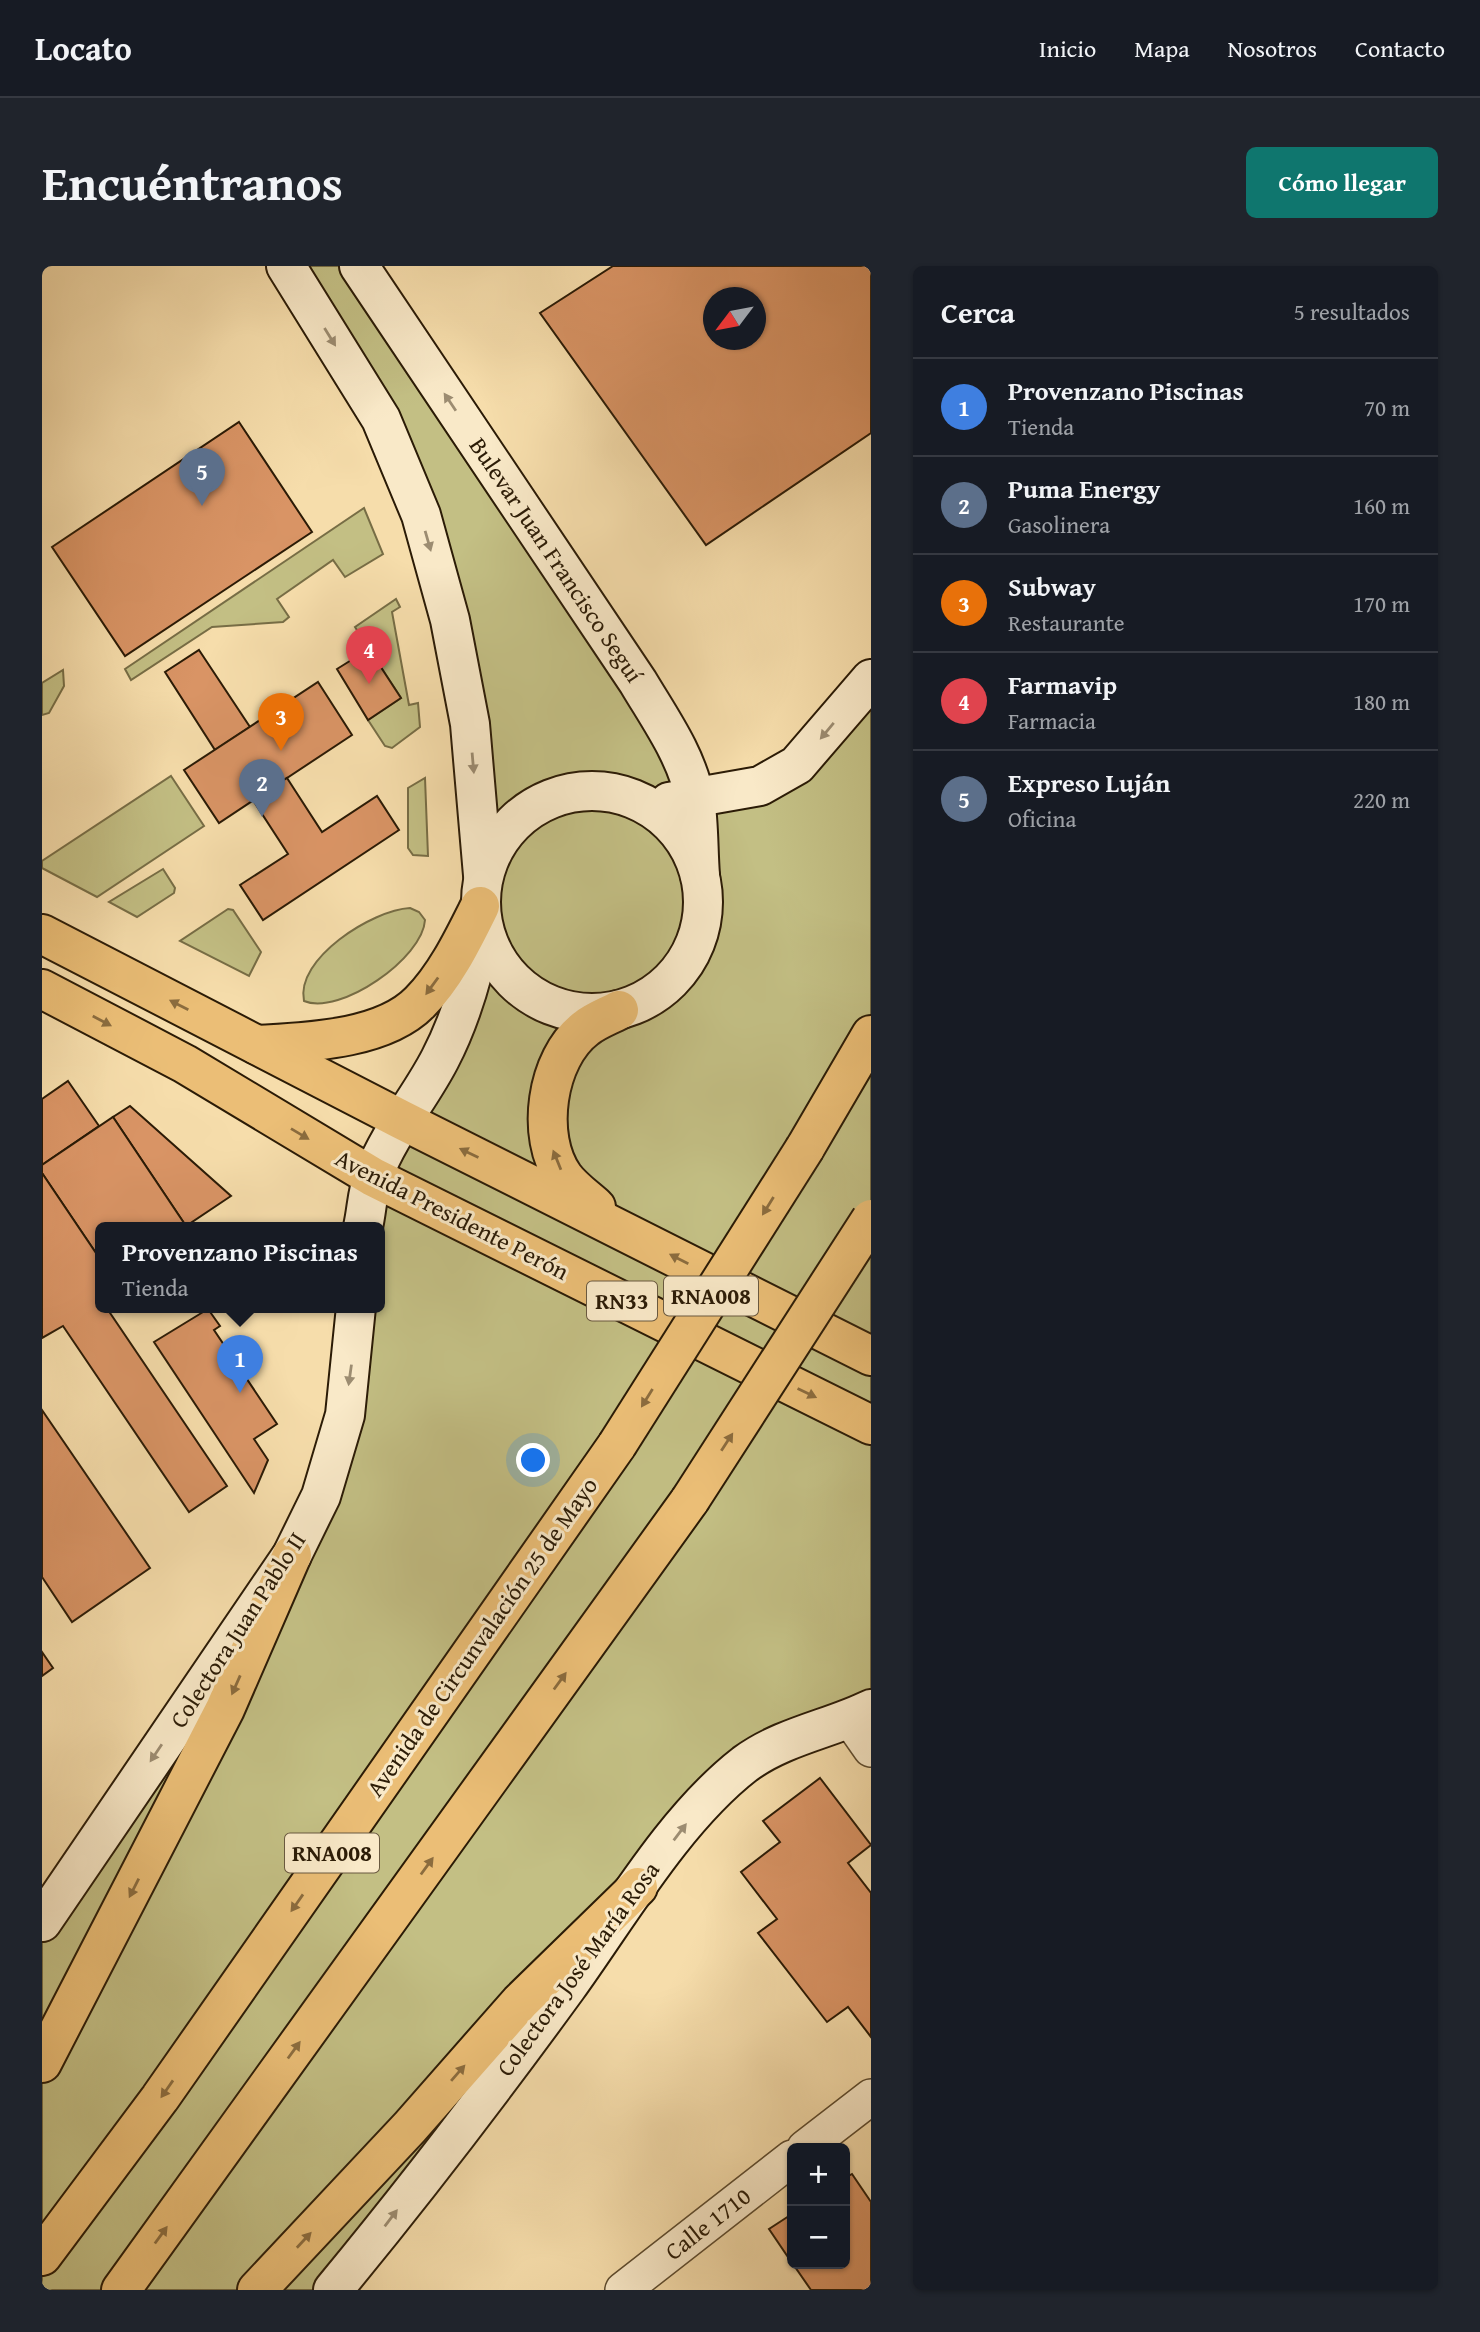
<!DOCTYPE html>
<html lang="es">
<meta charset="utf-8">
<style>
body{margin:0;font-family:"Gentium Book Plus",serif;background:#20242c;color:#f1f3f6}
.controls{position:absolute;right:21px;bottom:21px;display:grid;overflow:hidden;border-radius:10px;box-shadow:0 2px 5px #0004}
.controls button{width:63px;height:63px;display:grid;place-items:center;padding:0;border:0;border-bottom:2px solid #363941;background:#171b24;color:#f1f3f6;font:35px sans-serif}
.compass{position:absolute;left:661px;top:21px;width:63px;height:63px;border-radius:50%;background:#171b24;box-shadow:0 2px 5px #0004;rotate:238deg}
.you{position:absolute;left:492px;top:1195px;width:24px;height:24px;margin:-18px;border:5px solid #fff;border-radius:50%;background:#1a73e8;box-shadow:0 0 0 10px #1a73e833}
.badge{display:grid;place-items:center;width:46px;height:46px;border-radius:50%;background:#0f766e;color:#fff;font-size:23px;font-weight:700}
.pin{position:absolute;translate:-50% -58px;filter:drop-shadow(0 2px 4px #0008)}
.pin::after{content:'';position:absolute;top:37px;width:24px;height:21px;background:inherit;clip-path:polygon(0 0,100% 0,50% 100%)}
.popup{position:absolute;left:53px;top:956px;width:290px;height:91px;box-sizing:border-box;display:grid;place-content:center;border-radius:10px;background:#171b24;filter:drop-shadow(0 2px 5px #0005);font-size:23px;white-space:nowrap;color:#9ea1a6}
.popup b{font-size:26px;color:#f1f3f6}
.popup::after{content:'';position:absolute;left:50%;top:100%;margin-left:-14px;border:14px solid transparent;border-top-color:#171b24}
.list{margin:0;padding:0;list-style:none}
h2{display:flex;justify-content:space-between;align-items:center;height:91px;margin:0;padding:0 28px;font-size:30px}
h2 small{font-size:23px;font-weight:400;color:#9ea1a6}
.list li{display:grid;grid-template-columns:46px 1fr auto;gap:21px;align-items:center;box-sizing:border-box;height:98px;padding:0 28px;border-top:2px solid #363941}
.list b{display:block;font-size:26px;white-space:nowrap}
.list p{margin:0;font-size:23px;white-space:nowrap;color:#9ea1a6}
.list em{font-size:23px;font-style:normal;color:#9ea1a6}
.map{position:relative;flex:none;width:829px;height:2024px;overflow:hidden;border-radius:10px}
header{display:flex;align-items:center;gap:42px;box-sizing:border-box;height:98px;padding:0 35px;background:#171b24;border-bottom:2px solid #363941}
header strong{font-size:33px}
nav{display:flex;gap:38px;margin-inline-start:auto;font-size:24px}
.intro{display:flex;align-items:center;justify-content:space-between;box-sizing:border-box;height:168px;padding:0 42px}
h1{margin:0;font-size:49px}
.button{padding:18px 32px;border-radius:10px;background:#0f766e;color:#fff;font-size:24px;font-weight:700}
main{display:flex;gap:42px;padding:0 42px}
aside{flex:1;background:#171b24;border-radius:10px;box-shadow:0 2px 5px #0004}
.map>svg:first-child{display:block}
.green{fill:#c3bf84;stroke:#776d45;stroke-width:2}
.building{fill:#d99465;stroke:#2b1b06;stroke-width:2;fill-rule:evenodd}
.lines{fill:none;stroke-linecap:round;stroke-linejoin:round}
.street-casing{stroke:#5e4c2f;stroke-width:38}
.secondary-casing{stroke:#2b1b06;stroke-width:42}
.primary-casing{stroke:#2b1b06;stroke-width:42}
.highway-casing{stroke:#2b1b06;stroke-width:42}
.street{stroke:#f9e9c8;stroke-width:35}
.secondary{stroke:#f9e9c8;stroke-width:38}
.primary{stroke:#ebbe76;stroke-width:38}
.highway{stroke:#ebbe76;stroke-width:38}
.highway-bridge-casing{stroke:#2b1b06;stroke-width:42;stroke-linecap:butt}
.highway-bridge{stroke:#ebbe76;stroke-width:38}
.oneway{fill:#9c8c71}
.oneway2{fill:#8b6c3e}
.labels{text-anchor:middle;stroke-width:6;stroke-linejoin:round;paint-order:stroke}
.shield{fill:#f9e9c8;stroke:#695940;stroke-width:2}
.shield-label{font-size:23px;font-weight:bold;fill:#2b1b06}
.street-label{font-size:24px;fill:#2b1b06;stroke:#f9e9c8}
</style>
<header>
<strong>Locato</strong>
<nav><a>Inicio</a><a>Mapa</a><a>Nosotros</a><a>Contacto</a></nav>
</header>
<div class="intro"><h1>Encuéntranos</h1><a class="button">Cómo llegar</a></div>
<main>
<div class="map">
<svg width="829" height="2024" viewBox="0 0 829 2024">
<rect width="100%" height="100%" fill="#f6ddab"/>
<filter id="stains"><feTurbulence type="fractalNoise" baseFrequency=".00286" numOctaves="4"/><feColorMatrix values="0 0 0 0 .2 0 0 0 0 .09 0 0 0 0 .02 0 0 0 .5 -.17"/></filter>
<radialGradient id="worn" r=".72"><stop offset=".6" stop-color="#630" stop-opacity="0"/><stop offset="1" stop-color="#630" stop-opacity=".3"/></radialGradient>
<g class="green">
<polygon points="244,0 317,0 653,533 718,520 829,413 829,1443 705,1497 291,2024 0,2024 0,1656 250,1289 314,1041 338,1041 338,961 321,961 441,661 379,249"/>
<polygon points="322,242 341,288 303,311 291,294 235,333 247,351 241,356 170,361 89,414 83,403"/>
<polygon points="354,333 358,341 350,346 367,439 376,437 378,461 350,482 343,480 326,454 359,432 313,361"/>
<polygon points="21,404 22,420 7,447 0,449 0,417"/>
<polygon points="129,510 162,560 55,631 0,602 0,595"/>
<polygon points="383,512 386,590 371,589 366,582 366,522"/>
<polygon points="121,603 133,622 132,627 95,651 67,636"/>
<path d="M368,642L377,646L383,654C381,692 298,750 262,735C253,693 330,644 368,642Z"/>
<polygon points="186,643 191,644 219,686 207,710 138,675"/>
</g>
<g class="building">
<path d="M571,0H829V167L664,279L498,47ZM671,32H713V74H671Z"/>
<polygon points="197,156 270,266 83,390 10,281"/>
<polygon points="327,383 359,432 326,454 295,403"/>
<polygon points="157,384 208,461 173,484 123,406"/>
<polygon points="276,416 310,469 177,557 142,504"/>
<polygon points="245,512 280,566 335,530 357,564 221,654 198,619 246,588 211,534"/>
<polygon points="26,815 57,860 0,899 0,833"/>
<polygon points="88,840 189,930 144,960 71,851"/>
<polygon points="71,851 144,960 58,961 58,993 0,907 0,899"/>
<polygon points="0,907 58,993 58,1041 64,1041 185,1220 147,1246 21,1060 0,1072"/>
<polygon points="166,1043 178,1060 172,1064 235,1158 212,1173 226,1194 212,1227 112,1076"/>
<polygon points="0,1144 108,1302 30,1356 0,1311"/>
<polygon points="0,1386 11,1402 0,1410"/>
<polygon points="778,1512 829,1579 806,1597 829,1627 829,1771 806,1741 785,1756 716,1667 735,1653 699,1606 738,1576 721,1555"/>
<polygon points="810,1908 829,1936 829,2024 769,2024 751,1998 803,1998 803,1912"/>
<polygon points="750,1948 750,1997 727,1963"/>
</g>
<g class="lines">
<defs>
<g id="street">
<polyline points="808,1453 829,1483"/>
<polyline points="763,1882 829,1831"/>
<polyline points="581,2024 750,1892"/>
</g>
<g id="secondary">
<polyline points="244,0 339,153 379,249 408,354 428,458 441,609"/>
<path d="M317,0L596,416C618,453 645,490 653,533C657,558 656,584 658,609"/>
<circle cx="550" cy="636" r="111"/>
<polyline points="627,536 718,520 755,499 829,413"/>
<path d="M321,961C325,944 325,925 332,908C348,866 378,832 398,793C420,751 432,707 441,661"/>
<polyline points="0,1656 250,1289 279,1230 303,1149 314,1041"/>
<path d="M291,2024C372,1926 450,1824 525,1721C577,1649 632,1553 703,1498C741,1470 788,1463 829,1443"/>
</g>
<g id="primary">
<polyline points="0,668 360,854 829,1090"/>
<polyline points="0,723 143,798 331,911 829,1159"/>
<path d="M215,779C265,776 341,774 378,736C404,710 422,672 438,640"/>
<path d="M554,941C544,932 530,922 522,911C493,871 504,792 544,762C554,754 566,750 577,744"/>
</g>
<g id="highway">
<polyline points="763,882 829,769"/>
<polyline points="0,1797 183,1443 250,1289"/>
<polyline points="0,1990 118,1832 575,1179"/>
<polyline points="79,2024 648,1234"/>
<polyline points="215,2024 368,1861 478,1736 596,1621"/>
</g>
</defs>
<use href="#street" class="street-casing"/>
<use href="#secondary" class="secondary-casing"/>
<use href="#primary" class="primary-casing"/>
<use href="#highway" class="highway-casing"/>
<use href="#street" class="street"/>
<use href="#secondary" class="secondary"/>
<use href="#primary" class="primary"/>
<use href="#highway" class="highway"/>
<defs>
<g id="highway-bridge">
<polyline points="575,1179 763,882"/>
<polyline points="648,1234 829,953"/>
</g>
</defs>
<use href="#highway-bridge" class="highway-bridge-casing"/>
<use href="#highway-bridge" class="highway-bridge"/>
</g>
<defs><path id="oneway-solid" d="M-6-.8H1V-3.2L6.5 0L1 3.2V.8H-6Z" transform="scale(1.75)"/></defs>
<g class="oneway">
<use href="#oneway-solid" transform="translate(288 71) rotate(58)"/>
<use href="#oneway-solid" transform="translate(408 136) rotate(-124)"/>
<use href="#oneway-solid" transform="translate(386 275) rotate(74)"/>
<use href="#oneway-solid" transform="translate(785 465) rotate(130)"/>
<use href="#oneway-solid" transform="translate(431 497) rotate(85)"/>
<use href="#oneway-solid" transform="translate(308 1109) rotate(98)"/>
<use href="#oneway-solid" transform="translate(114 1487) rotate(124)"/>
<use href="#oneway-solid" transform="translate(638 1566) rotate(-53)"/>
<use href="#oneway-solid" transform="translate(349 1952) rotate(-53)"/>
</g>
<g class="oneway2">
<use href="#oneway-solid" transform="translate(390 720) rotate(126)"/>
<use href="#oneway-solid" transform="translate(137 739) rotate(-153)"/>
<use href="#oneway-solid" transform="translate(60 755) rotate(28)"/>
<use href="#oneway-solid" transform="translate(258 868) rotate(31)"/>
<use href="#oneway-solid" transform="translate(427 887) rotate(-154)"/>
<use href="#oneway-solid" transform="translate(515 894) rotate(-112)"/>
<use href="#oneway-solid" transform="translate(726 940) rotate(122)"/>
<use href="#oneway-solid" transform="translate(637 993) rotate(-153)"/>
<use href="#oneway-solid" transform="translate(765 1127) rotate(26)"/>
<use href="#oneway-solid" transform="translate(605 1132) rotate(122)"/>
<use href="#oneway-solid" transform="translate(685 1176) rotate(-57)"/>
<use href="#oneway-solid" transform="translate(518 1415) rotate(-54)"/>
<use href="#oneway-solid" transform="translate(194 1419) rotate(114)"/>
<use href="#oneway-solid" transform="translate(385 1600) rotate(-54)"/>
<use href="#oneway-solid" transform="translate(92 1622) rotate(117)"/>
<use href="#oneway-solid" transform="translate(255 1637) rotate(125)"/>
<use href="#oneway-solid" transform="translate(252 1784) rotate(-54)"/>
<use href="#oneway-solid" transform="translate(416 1807) rotate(-49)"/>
<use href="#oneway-solid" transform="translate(125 1823) rotate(125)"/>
<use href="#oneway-solid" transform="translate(119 1969) rotate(-54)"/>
<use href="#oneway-solid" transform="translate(262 1974) rotate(-47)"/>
</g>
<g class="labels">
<g class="shield">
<rect x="622" y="1010.5" width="94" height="39" rx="5"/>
<rect x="545" y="1015.5" width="70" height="39" rx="5"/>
<rect x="243" y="1567.5" width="94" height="39" rx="5"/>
</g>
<g class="shield-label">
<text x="669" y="1038">RNA008</text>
<text x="580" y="1043">RN33</text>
<text x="290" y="1595">RNA008</text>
</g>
<g class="street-label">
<text transform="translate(514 294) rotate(56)" y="8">Bulevar Juan Francisco Seguí</text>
<text transform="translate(410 949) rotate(27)" y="8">Avenida Presidente Perón</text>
<text transform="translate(196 1364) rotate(-57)" y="8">Colectora Juan Pablo II</text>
<text transform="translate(440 1371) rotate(-55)" y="8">Avenida de Circunvalación 25 de Mayo</text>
<text transform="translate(536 1703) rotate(-54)" y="8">Colectora José María Rosa</text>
<text transform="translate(666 1958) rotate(-38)" y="8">Calle 1710</text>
</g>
</g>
<rect width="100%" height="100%" filter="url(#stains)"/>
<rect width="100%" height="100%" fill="url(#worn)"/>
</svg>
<div class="controls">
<button>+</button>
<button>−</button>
</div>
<svg class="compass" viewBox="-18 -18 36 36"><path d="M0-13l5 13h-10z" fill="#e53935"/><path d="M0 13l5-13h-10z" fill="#9ea1a6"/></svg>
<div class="you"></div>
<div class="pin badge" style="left:198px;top:1127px;background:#3f7fe0">1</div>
<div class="popup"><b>Provenzano Piscinas</b>Tienda</div>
<div class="pin badge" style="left:220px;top:551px;background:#5c6f8a">2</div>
<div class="pin badge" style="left:239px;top:485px;background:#e8710a">3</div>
<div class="pin badge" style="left:327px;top:418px;background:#e0444e">4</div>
<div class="pin badge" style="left:160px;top:240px;background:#5c6f8a">5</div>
</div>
<aside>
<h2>Cerca<small>5 resultados</small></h2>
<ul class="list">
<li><span class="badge" style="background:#3f7fe0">1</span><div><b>Provenzano Piscinas</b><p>Tienda</p></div><em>70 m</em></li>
<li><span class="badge" style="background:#5c6f8a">2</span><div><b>Puma Energy</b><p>Gasolinera</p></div><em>160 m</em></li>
<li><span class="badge" style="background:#e8710a">3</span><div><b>Subway</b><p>Restaurante</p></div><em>170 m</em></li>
<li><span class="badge" style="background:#e0444e">4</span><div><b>Farmavip</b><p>Farmacia</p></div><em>180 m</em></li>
<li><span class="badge" style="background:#5c6f8a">5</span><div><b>Expreso Luján</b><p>Oficina</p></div><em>220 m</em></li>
</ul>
</aside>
</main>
